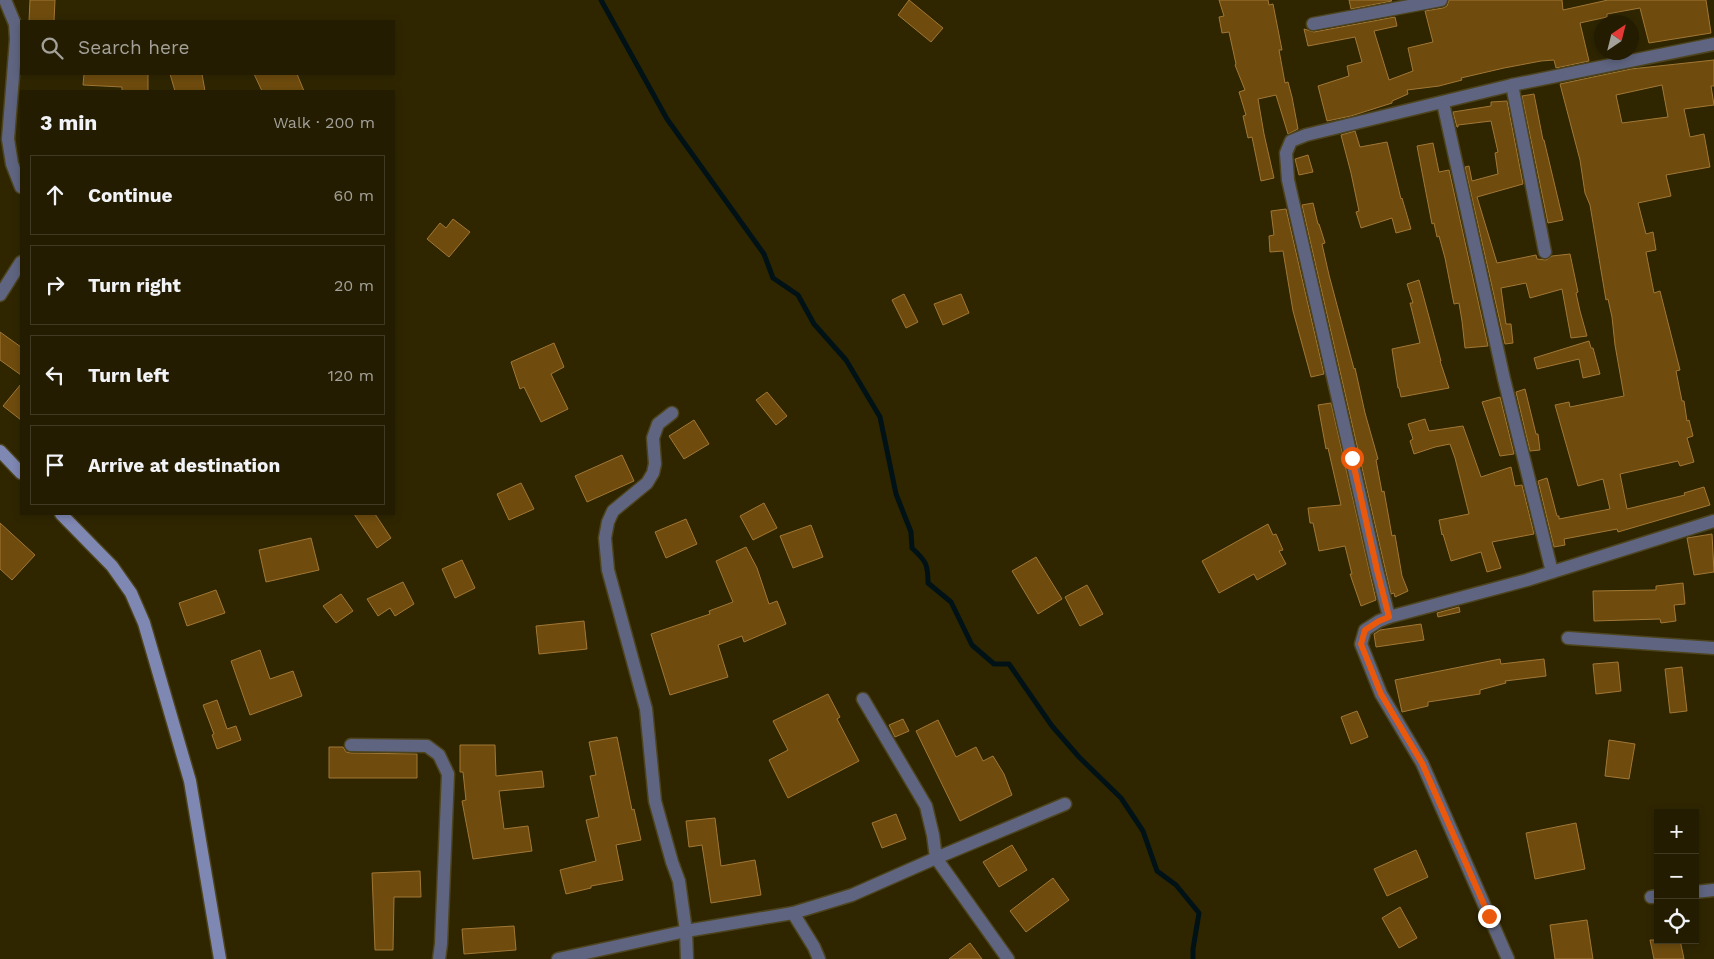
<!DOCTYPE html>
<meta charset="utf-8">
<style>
body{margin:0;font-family:"Work Sans",sans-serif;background:#2b250a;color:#f1f3f6}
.controls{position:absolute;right:15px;bottom:15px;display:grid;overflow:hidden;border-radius:0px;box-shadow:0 2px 8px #0003}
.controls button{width:45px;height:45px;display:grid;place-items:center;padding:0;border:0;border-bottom:1px solid #403a22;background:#231c00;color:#f1f3f6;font:25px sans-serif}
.compass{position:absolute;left:1594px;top:15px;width:45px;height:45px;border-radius:50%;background:#231c00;box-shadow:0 2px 8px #0003;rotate:35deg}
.stop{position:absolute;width:15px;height:15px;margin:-11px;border:4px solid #ea580c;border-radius:50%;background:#fff}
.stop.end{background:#ea580c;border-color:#fff;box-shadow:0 1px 5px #0008}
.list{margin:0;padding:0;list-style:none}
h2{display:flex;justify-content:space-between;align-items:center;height:65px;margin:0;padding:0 20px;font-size:21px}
h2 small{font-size:16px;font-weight:400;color:#a3a199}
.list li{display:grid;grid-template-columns:32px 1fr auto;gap:15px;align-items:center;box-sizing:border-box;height:80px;margin:0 10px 10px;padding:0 10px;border:1px solid #403a22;border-radius:0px}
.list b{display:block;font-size:19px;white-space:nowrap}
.list em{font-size:16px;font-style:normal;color:#a3a199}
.icon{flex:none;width:28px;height:28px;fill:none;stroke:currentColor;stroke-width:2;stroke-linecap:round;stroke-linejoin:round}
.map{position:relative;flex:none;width:1714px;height:959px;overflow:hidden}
.search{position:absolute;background:#231c00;box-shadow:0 2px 8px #0003;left:20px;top:20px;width:375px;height:55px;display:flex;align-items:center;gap:12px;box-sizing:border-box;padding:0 18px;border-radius:0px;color:#a3a199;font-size:19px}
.panel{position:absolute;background:#231c00;box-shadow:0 2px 8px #0003;left:20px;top:90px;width:375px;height:425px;border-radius:0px}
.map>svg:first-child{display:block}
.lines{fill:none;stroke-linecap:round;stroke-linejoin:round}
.stream{stroke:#011217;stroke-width:5}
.building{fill:#6f4c0e;stroke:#a17735;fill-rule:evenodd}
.street-casing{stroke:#4d441e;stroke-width:15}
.secondary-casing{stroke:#4d441e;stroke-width:15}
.street{stroke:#5f6580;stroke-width:12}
.secondary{stroke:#7f87b3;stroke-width:12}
.route{stroke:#ea580c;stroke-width:6}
</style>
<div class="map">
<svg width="1714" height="959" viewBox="0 0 1714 959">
<rect width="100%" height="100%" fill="#2f2600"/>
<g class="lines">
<path class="stream" d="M601,0L667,119L764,254L773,278L798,295L814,324L846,360L880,417L896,494L911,532L912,548C926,561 928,564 928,583L951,602L972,645L994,664H1009L1052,726L1079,757L1121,798L1143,831L1157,871L1176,885L1199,913L1193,949V959"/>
</g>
<g class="building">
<polygon points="30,0 55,0 54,21 29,21"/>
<polygon points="909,0 943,28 931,42 898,15"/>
<polygon points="1219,0 1268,0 1269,5 1273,4 1282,50 1279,50 1285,83 1288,82 1292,97 1298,129 1288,134 1276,95 1258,99 1264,134 1274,178 1261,181 1252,137 1248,138 1243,116 1246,115 1239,92 1245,90 1235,65 1236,64 1229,32 1222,33 1219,17 1224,16"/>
<polygon points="1349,0 1391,0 1392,1 1351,9"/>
<polygon points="1449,0 1562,0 1563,10 1608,0 1706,0 1711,33 1649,43 1640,8 1607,14 1607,17 1580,23 1589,61 1556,68 1554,60 1541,61 1504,68 1461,78 1462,80 1439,86 1407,90 1408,94 1392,101 1392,103 1351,116 1327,121 1318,86 1349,76 1347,66 1362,62 1355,37 1308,46 1304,29 1314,32 1395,17 1397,26 1374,31 1389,80 1413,71 1408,48 1433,42 1425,11 1443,8 1447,6"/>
<path d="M1714,60V86H1711L1714,105L1684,109L1690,137L1704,134L1710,167L1666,175L1671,196L1638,203L1646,234L1653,232L1656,250L1646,252L1654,293L1660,291L1680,370L1676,371L1682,401H1684L1687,421L1689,420L1693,436L1687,438L1694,462L1680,466L1678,461L1620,474L1627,509L1685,495L1684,493L1704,487L1710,505L1618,532L1617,529L1564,539L1565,545L1554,547L1538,481L1547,478L1557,516H1559V519L1610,509L1603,479L1578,486L1555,405L1569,402L1570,407L1624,396L1615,345L1612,317L1608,299L1606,300L1590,205L1585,193L1580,160L1560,84L1631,69ZM1662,85L1668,117L1622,123L1616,95Z"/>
<polygon points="84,74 148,74 148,91 122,91 122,87 83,85"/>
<polygon points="170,74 202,74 205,91 175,91"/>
<polygon points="254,74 297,74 304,91 262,91"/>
<polygon points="1534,94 1543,140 1544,140 1563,220 1548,223 1522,96"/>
<polygon points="1507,101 1523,184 1477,197 1497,263 1536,255 1537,259 1546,260 1552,256 1570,254 1578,292 1576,293 1580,311 1587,336 1571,338 1562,289 1530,298 1526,283 1501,288 1506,324 1511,324 1513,343 1505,344 1465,167 1469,166 1472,181 1498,174 1495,153 1498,152 1491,121 1458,125 1458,127 1457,127 1453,112 1491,106 1491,102"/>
<polygon points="1355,131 1360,147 1387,142 1401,199 1402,198 1411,229 1396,233 1392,218 1361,228 1356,212 1359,211 1351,173 1341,135"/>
<polygon points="1433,143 1439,172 1449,170 1488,346 1465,348 1462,321 1459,303 1454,304 1445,258 1439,236 1437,237 1434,223 1432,224 1417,146"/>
<polygon points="1308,155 1313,172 1299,175 1295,159"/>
<polygon points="1313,203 1318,224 1319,224 1325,243 1322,244 1329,275 1354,369 1355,368 1365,413 1378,459 1376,460 1382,492 1384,491 1392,536 1395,535 1402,576 1408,591 1395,597 1394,593 1391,594 1385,568 1302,205"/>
<polygon points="1286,209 1324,374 1311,377 1293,311 1283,251 1270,252 1269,236 1274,235 1271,211"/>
<polygon points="453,219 470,232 449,257 427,239 440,223 446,228"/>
<polygon points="1419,280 1441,361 1440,361 1449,388 1401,397 1399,388 1398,388 1392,349 1420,343 1410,303 1413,303 1407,284"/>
<polygon points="904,294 918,322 906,328 892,300"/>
<polygon points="961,294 969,313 943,325 934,304"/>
<polygon points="0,332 21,347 21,375 0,360"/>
<polygon points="1589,341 1591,348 1593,348 1600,374 1583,378 1579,359 1537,369 1534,358"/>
<polygon points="554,343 564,367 551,374 568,409 541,422 524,387 520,389 511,362"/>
<polygon points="21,384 21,420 3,406"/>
<polygon points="1525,389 1536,434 1538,434 1540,450 1530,451 1516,392"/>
<polygon points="767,392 787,416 776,425 756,400"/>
<polygon points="1500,397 1514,454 1500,456 1482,402"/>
<polygon points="1331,403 1376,600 1361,606 1350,574 1352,574 1345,546 1319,551 1313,523 1310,523 1308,508 1341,505 1328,448 1326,449 1318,405"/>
<polygon points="1425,419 1429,431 1463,426 1481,477 1511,467 1515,486 1522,485 1534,534 1492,542 1501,568 1487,572 1481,552 1451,561 1443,534 1442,535 1439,520 1469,514 1455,458 1450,444 1435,447 1414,454 1410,441 1413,439 1408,424"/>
<polygon points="694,420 709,444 684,459 669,436"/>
<polygon points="622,455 634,481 587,502 575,476"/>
<polygon points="521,483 534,509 509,520 497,494"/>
<polygon points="764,503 777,528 753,540 740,516"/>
<polygon points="354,514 375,514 391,538 377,548"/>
<polygon points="686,519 697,544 666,558 655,532"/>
<polygon points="0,523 35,555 12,580 0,569"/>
<polygon points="1268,524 1273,535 1276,534 1283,550 1279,551 1286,564 1257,580 1254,574 1219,593 1202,561"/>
<polygon points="811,525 823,557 793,568 780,536"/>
<polygon points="1712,534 1714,572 1694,575 1687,538"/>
<polygon points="311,538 319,570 266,582 259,550"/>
<polygon points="746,547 757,568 769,604 777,601 786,624 744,642 742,636 718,645 728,677 670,695 651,634 710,614 709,611 733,602 716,561"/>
<polygon points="1036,557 1062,599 1038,614 1012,571"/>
<polygon points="462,560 475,588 455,598 442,569"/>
<polygon points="403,582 414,604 395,616 390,608 378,616 367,599"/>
<polygon points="1683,583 1685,604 1674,605 1676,621 1661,623 1660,619 1594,621 1593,591 1656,590 1656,586"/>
<polygon points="1087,585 1103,614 1080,626 1065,597"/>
<polygon points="216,590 225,613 187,626 179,603"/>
<polygon points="341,594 353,611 336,623 323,606"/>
<polygon points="1459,607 1460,612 1438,617 1437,613"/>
<polygon points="584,621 587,649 539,654 536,626"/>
<polygon points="1421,624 1424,640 1376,647 1374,634 1380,630"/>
<polygon points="260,650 270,679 293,671 302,696 250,715 231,661"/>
<polygon points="1500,659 1501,664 1544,659 1546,676 1505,681 1506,683 1480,690 1480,694 1428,702 1428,706 1402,712 1395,680"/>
<polygon points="1618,662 1621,691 1596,694 1593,664"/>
<polygon points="1682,667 1687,711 1670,713 1665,669"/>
<polygon points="828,694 840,717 837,719 859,761 788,798 769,760 788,750 773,721"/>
<polygon points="217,700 227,729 236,726 241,740 217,749 212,735 214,734 203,705"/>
<polygon points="1357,711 1368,737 1351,744 1341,717"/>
<polygon points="903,719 909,731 895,737 889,725"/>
<polygon points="938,720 956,757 976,747 983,761 993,756 1004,774 1012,795 960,821 916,731"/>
<polygon points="617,737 632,810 634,809 641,840 616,845 623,880 591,886 591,888 566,894 560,870 596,861 586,820 599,817 590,776 596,775 589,742"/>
<polygon points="1609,740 1635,744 1629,779 1605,776"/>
<polygon points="460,745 495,745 496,776 542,771 544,787 499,791 504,829 528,826 532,851 473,859 462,801 466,800 463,772 460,772"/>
<polygon points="329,747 343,747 346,752 351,753 417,754 417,778 329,778"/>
<polygon points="896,814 906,839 882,848 872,823"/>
<polygon points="715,818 721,866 755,860 761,895 711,903 702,845 689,847 686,821"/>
<polygon points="1576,823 1585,869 1535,879 1526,833"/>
<polygon points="1012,845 1027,870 999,887 983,862"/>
<polygon points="1416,850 1428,877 1387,896 1374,869"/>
<polygon points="420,871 421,897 394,897 393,950 375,950 372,873"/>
<polygon points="1053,878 1069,900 1026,932 1010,911"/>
<polygon points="1400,907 1417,938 1399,948 1382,918"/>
<polygon points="1587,920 1593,959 1555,959 1550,925"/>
<polygon points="514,926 516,950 464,954 462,929"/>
<polygon points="1650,940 1680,940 1684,959 1654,959"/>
<polygon points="970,943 982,959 949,959"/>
</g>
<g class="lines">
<defs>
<g id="street">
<polyline points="5,0 15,24 16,39 8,139 12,164 21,187"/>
<polyline points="1313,24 1441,0"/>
<polyline points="1512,85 1545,252"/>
<polyline points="1443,103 1504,379 1552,572"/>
<polyline points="0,295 21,262"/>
<polyline points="672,413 658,424 653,438 655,464 653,473 647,483 613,511 608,522 605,538 608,570 646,709 655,801 672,862 679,881 686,931 687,959"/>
<polyline points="1389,617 1377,570 1288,180 1286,153 1291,141 1306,135 1512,85 1714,44"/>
<polyline points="1568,638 1714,648"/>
<polyline points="863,699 926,806 933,835 936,858 1008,959"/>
<polyline points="351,745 427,746 439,755 448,774 441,944 439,959"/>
<polyline points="1695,892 1714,890"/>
<polyline points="1651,897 1658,896"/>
<polyline points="793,913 814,947 819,959"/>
<polyline points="558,959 686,931 793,913 852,895 936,858 1065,804"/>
<polyline points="1508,959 1422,763 1381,694 1361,644 1365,630 1379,621 1389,617 1527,580 1714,521"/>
</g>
<g id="secondary">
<polyline points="0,451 21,473"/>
<polyline points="61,514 112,566 131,593 144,623 190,781 220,959"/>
</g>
</defs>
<use href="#street" class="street-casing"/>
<use href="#secondary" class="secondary-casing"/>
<use href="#street" class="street"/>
<use href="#secondary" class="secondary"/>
</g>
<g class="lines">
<polyline class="route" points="1352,458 1377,570 1389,617 1379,621 1365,630 1361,644 1381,694 1422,763 1489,916"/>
</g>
</svg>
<div class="controls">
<button>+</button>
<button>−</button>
<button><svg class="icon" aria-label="locate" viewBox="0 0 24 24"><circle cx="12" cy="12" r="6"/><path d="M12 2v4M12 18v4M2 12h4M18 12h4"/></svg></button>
</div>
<svg class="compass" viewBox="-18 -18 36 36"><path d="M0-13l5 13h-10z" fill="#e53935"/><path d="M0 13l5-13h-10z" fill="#a3a199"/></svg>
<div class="stop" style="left:1352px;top:458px"></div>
<div class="stop end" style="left:1489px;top:916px"></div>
<div class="search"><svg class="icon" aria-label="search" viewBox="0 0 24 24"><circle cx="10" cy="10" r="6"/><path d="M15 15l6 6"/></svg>Search here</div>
<section class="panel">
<h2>3 min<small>Walk · 200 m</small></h2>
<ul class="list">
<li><svg class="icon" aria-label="ahead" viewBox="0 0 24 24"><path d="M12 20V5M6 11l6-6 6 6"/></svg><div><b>Continue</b></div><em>60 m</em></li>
<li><svg class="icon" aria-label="right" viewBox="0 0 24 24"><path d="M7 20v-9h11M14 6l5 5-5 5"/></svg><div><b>Turn right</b></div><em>20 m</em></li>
<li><svg class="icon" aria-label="left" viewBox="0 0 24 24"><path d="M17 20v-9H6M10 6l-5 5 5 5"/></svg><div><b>Turn left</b></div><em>120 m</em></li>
<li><svg class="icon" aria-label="arrive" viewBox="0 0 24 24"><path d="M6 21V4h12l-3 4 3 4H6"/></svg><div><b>Arrive at destination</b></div></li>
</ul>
</section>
</div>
